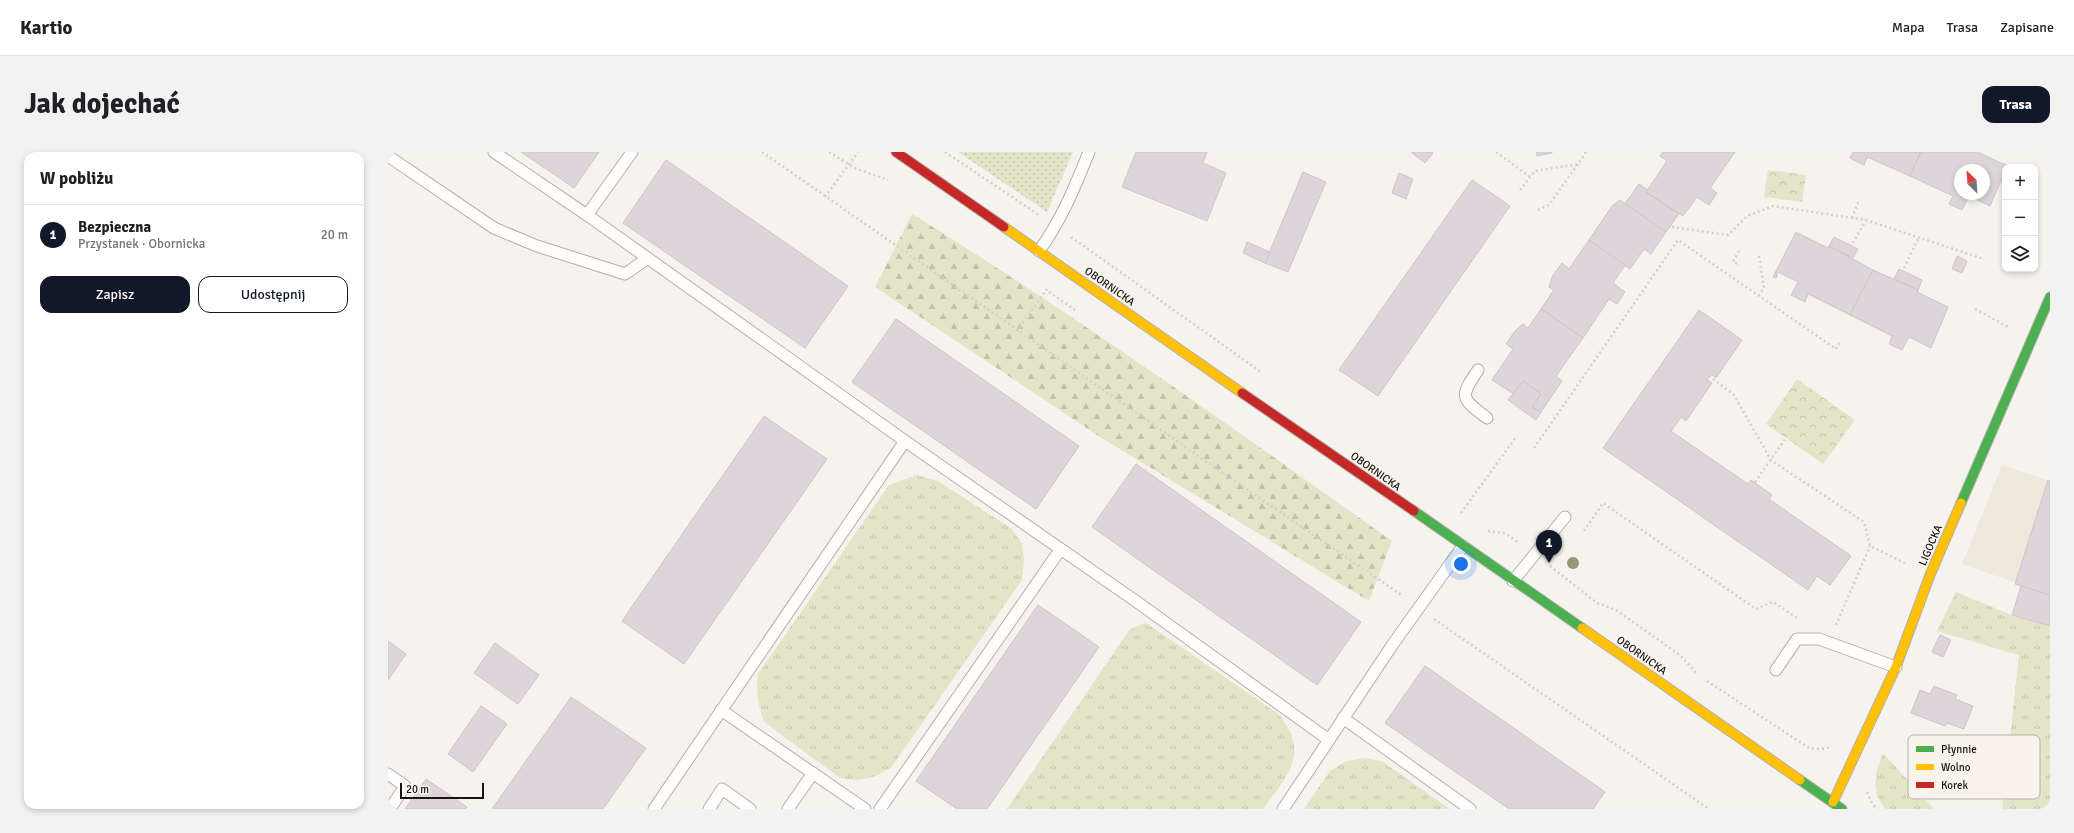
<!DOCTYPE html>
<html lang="pl">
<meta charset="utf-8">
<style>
body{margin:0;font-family:Signika,sans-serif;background:#f2f2f2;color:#202124}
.controls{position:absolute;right:12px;top:12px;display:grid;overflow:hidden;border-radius:8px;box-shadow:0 2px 6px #0003}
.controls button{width:36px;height:36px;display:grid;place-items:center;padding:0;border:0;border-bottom:1px solid #e0e0e0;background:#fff;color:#202124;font:20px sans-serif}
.compass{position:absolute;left:1566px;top:12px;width:36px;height:36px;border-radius:50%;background:#fff;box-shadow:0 2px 6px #0003;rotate:335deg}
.scale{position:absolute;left:12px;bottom:10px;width:84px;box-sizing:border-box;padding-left:4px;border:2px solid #171512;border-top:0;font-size:11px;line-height:14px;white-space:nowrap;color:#171512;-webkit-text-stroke:3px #f9f4eb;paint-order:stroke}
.you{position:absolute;left:1073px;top:412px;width:14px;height:14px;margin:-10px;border:3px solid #fff;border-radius:50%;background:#1a73e8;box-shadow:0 0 0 6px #1a73e833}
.badge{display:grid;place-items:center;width:26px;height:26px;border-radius:50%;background:#111827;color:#fff;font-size:13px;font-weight:700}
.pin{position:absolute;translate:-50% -33px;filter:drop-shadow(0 1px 2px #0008)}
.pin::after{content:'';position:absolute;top:21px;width:14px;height:12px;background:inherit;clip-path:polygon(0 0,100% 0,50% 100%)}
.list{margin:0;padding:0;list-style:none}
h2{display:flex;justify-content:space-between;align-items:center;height:52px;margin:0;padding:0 16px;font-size:17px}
h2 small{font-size:13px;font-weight:400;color:#757577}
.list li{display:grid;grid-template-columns:26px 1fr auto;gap:12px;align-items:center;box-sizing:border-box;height:60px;padding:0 16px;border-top:1px solid #e0e0e0}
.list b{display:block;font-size:15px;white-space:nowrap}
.list p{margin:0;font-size:13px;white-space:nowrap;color:#757577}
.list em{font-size:13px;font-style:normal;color:#757577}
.actions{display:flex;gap:8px;padding:12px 16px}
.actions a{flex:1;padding:9px 0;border:1px solid #111827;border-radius:12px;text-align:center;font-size:14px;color:#111827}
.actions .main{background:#111827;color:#fff}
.icon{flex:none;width:22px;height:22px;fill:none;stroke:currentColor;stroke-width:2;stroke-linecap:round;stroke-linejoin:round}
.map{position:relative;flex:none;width:1662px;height:657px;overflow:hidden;border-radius:12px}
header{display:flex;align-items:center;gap:24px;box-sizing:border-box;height:56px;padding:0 20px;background:#fff;border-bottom:1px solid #e0e0e0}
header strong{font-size:19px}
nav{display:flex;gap:22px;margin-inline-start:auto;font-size:14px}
.intro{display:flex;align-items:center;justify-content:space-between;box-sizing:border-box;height:96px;padding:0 24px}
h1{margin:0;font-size:28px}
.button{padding:10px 18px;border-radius:12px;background:#111827;color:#fff;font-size:14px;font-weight:700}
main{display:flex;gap:24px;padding:0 24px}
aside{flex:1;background:#fff;border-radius:12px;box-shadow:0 2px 6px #0003}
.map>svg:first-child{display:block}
.built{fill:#eee8dd}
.grass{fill:url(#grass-tufts)}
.forest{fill:url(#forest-firs)}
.park{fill:url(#park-crowns)}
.garden{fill:url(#garden-dots)}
.building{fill:#ddd5da;stroke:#c9c7c6;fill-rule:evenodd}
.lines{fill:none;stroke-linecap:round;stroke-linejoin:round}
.lane-casing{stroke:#b2b0ad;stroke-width:13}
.fast-casing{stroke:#b2b0ad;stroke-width:11}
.slow-casing{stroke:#b2b0ad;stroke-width:11}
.jam-casing{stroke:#b2b0ad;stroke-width:11}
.path{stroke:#d1d0cf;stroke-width:2.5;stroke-dasharray:2 3;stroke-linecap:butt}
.lane{stroke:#fefdfc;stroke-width:11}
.fast{stroke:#4caf50;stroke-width:9}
.slow{stroke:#ffc107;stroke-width:9}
.jam{stroke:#c62828;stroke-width:9}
.tree{fill:#989774}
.labels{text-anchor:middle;stroke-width:3.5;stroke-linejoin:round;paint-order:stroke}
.street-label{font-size:11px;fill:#171512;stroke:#f9f4eb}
.key{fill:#f9f4eb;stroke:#b5b1aa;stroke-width:1}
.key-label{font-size:11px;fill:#171512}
</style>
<header>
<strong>Kartio</strong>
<nav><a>Mapa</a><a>Trasa</a><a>Zapisane</a></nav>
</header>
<div class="intro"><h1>Jak dojechać</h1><a class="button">Trasa</a></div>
<main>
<aside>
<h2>W pobliżu<small></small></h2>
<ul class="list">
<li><span class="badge">1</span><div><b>Bezpieczna</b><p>Przystanek · Obornicka</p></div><em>20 m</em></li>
</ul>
<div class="actions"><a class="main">Zapisz</a><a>Udostępnij</a></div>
</aside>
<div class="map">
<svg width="1662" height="657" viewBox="0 0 1662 657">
<defs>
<pattern id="grass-tufts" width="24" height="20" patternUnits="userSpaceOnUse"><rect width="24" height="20" fill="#e4e4c9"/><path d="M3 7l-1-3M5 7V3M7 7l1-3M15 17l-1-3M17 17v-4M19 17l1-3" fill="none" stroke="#c3c3ac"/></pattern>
<pattern id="forest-firs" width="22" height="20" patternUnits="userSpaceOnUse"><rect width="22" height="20" fill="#e4e4c9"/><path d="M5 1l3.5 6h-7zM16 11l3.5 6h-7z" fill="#c3c3ac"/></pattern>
<pattern id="park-crowns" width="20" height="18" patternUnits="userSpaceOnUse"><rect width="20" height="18" fill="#e4e4c9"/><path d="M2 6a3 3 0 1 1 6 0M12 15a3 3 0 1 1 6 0" fill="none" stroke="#c3c3ac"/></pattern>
<pattern id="garden-dots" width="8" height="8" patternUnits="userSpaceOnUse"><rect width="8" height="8" fill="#e4e4c9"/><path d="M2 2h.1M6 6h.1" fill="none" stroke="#c3c3ac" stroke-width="1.8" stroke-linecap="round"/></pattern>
</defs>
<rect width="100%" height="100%" fill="#f6f3ee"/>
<polygon class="built" points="1614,313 1662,329 1662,443 1574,412"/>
<g class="grass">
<path d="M529,323L550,329L624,377L634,392L636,409L634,428L503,616L488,624L471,628L452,626L376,570C370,553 368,539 370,522L501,333Z"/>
<polygon points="1568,440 1624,463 1662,475 1662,657 1614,657 1631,503 1549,479"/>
<path d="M758,471L892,563C896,570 902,578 904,585C914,612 889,637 875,657H619L742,477Z"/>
<path d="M1495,601L1546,657H1498C1482,640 1487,621 1495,601Z"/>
<polygon points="978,606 995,610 1062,657 916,657 942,619 958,609"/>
</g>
<path class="forest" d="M524,62C689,164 846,277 1004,389L981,449L712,285L487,135Z"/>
<g class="park">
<polygon points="1380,18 1418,23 1414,50 1376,45"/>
<polygon points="1409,227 1467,268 1435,312 1378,272"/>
</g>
<polygon class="garden" points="570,0 685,0 659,60"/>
<g class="building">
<polygon points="133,0 211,0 186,36"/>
<polygon points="748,0 819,0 815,11 838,21 819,69 734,35"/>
<polygon points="1023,0 1043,0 1045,1 1037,11"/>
<polygon points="1148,0 1164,0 1164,1 1149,4"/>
<polygon points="1275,0 1347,0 1322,36 1329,41 1321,53 1309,45 1295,64 1258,40 1279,9 1272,4"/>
<polygon points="1465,0 1533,0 1522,24 1479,5 1476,13 1462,6"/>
<path d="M1533,0H1589L1620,14L1617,15V20L1602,54L1581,44L1574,58L1561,52L1565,44L1522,24ZM1572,18H1596V42H1572Z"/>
<polygon points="278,8 460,134 417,196 235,71"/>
<polygon points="915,20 938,30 900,120 877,111"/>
<polygon points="1011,21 1025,27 1018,47 1004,41"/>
<polygon points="1084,28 1122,54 990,244 951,218"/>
<polygon points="1251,32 1260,38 1258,40 1291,62 1278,80 1237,52"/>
<polygon points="1232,48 1278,80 1263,102 1256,97 1242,117 1201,88 1224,54"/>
<polygon points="1408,80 1440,96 1441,94 1485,118 1462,163 1420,142 1417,150 1403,143 1410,130 1390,120 1388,126 1385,125"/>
<polygon points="1446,85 1470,97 1465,106 1441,94"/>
<polygon points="1201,88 1237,113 1225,131 1237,140 1229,152 1221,147 1195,186 1153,157 1166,138 1161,135 1164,125 1174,111 1181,117"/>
<polygon points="859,90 882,100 877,111 855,101"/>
<polygon points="1569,104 1579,109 1574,121 1564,117"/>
<polygon points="1511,117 1534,128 1530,138 1506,127"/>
<polygon points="1485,118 1530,138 1529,140 1560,155 1543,196 1521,185 1514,198 1501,192 1504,184 1462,163"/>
<polygon points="1153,157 1195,186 1168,224 1174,229 1153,260 1144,255 1153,242 1135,229 1126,242 1104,228 1125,197 1118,192 1127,179 1135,172 1140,176"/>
<polygon points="1311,158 1354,188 1328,226 1323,222 1319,228 1324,231 1298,269 1293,265 1283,279 1360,332 1363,328 1384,343 1381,347 1463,404 1442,433 1429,424 1420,438 1215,296"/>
<polygon points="508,167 691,294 648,357 464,230"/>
<polygon points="1135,229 1153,242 1144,255 1153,260 1148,268 1120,248"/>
<polygon points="376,264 439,307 296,512 234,469"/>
<polygon points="748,312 973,470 929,533 704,375"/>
<polygon points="1660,328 1662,329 1662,443 1627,432"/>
<polygon points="1633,434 1662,443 1662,474 1624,463"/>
<polygon points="650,453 711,495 599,657 569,657 528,629"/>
<polygon points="1552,483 1563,488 1555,505 1544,500"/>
<polygon points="0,489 18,502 0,528"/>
<polygon points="107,491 151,523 130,552 86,521"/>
<polygon points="1037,514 1217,640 1205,657 1121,657 997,571"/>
<polygon points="1546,534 1569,543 1567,547 1585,554 1576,577 1559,571 1557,574 1523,561 1532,538 1542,542"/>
<polygon points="183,545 258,596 215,657 104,657"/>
<polygon points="93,554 119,572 85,620 60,602"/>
<polygon points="38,627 79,655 77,657 17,657"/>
</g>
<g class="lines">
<defs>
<g id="lane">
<polyline points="106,0 199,63 517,289 749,450 941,588"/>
<polyline points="0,4 106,76 149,94 237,122 260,106"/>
<polyline points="199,63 244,0"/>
<path d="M651,99C674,67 686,37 701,0"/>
<path d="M1090,218C1071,246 1073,246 1099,266"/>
<polyline points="1125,429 1177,365"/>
<polyline points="1388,518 1409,487 1431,487 1508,515"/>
<polyline points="333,558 477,657"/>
<polyline points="955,566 1082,657"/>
<polyline points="0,622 17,634 2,657"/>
<polyline points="266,657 517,289"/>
<polyline points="321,657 334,637 362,657"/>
<polyline points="400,657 425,621"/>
<polyline points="492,657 672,398"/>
<polyline points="895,657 1005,492 1075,394"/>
</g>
<g id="fast">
<polyline points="1573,351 1662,145"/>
<polyline points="1026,359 1194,476"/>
<polyline points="1412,628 1454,657"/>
</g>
<g id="slow">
<polyline points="616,75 854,241"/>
<polyline points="1194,476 1412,628"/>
<polyline points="1445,650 1508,515 1542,423 1573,351"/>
</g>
<g id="jam">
<polyline points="508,0 616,75"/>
<polyline points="854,241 1026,359"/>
</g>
</defs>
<use href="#lane" class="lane-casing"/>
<use href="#fast" class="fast-casing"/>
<use href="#slow" class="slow-casing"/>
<use href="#jam" class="jam-casing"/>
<g class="path">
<polyline points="374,0 816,308 1015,444"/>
<polyline points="441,0 467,16 500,28"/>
<polyline points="557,0 651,63"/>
<polyline points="1108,0 1142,25"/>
<polyline points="1132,38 1147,19 1190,12 1198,0"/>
<polyline points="437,45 470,0"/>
<polyline points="1150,58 1161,53 1190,12"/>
<polyline points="1464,66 1471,48"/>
<polyline points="1284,75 1340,83 1359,64 1385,54 1478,68 1596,107"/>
<polyline points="683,85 873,220"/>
<polyline points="1465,91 1478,68"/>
<polyline points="1351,99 1345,110 1352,113"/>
<polyline points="1371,104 1376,136 1371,143"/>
<polyline points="1516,116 1531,85"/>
<polyline points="661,140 687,158"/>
<polyline points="1587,157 1622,176"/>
<polyline points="629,179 659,137"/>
<polyline points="1321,224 1346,243 1383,308 1476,370 1482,394 1519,412"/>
<polyline points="1146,296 1290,88 1448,197 1452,191"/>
<polyline points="1367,330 1398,286"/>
<polyline points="1073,361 1128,285"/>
<polyline points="1100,379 1117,381 1131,391"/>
<polyline points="1196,379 1215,351 1368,457 1385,450 1409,466"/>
<polyline points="1162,414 1209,451 1228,458 1292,503 1310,523"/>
<polyline points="1046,467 1321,657"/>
<polyline points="1448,473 1482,394"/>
<polyline points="1319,529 1421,596 1432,597 1444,595"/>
<polyline points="1479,640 1485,653 1490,657"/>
</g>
<use href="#lane" class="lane"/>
<use href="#fast" class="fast"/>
<use href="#slow" class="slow"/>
<use href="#jam" class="jam"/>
</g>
<circle class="tree" cx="1185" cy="411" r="6"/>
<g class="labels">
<g class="street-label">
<text transform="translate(722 134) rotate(35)" y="4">OBORNICKA</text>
<text transform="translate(988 319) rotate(35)" y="4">OBORNICKA</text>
<text transform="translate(1542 393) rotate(-67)" y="4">LIGOCKA</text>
<text transform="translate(1254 503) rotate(35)" y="4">OBORNICKA</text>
</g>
</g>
<rect x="1520" y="583" width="132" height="64" rx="6" class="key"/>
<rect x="1528" y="594" width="18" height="6" fill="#4caf50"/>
<rect x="1528" y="612" width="18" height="6" fill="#ffc107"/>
<rect x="1528" y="630" width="18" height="6" fill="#c62828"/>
<g class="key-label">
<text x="1553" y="601">Płynnie</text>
<text x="1553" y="619">Wolno</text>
<text x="1553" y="637">Korek</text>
</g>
</svg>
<div class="controls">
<button>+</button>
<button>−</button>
<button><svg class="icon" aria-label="layers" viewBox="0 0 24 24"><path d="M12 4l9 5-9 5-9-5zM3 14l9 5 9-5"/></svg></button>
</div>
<svg class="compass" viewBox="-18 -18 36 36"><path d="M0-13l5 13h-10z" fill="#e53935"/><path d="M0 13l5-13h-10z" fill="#757577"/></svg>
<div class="scale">20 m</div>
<div class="you"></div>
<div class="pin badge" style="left:1161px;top:411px">1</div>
</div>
</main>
